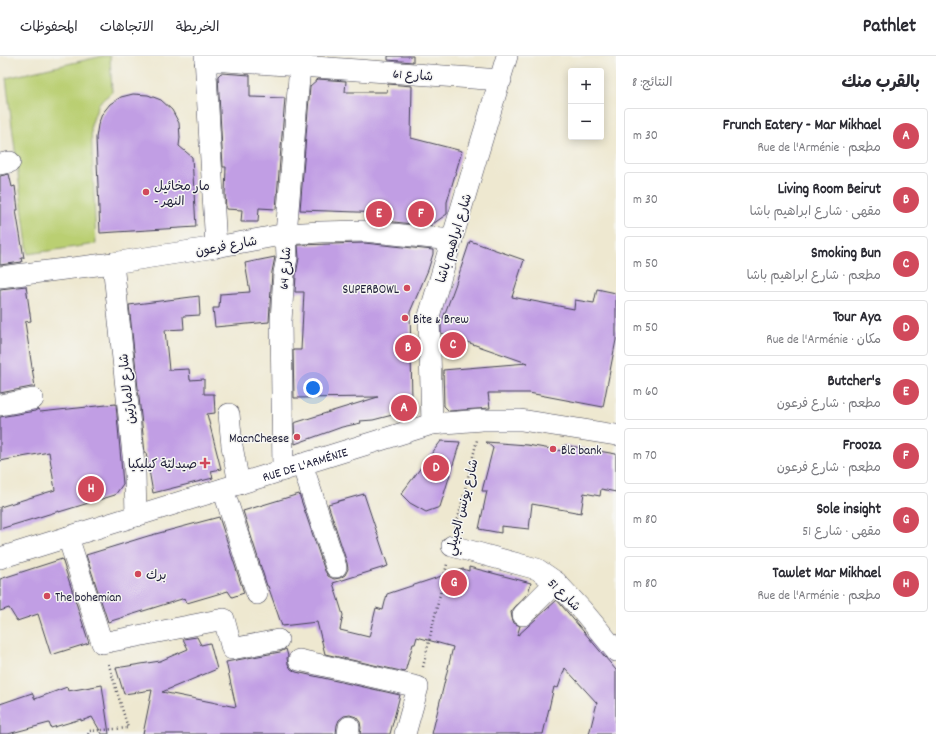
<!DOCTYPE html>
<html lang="ar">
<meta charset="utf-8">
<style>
body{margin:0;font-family:Dekko,"Playpen Sans Arabic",sans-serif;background:#f2f2f3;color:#2b2b33;direction:rtl}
.controls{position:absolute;right:12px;top:12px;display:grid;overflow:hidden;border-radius:4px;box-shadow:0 2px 10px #0003}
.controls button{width:36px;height:36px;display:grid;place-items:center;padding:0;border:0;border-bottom:1px solid #e1e1e2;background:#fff;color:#2b2b33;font:20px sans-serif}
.you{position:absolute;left:313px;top:332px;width:14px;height:14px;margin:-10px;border:3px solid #fff;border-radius:50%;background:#1a73e8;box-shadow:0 0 0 6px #1a73e833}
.badge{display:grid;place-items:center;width:26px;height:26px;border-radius:50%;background:#d1495b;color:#fff;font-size:13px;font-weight:700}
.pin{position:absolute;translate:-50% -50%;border:2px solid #fff;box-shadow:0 1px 4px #0006}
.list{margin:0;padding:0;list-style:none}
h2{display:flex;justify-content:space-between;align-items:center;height:52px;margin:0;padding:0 16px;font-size:17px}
h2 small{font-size:13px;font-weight:400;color:#7c7c81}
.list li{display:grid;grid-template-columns:26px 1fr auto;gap:12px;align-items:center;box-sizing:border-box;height:56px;margin:0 8px 8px;padding:0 8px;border:1px solid #e1e1e2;border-radius:4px}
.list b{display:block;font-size:15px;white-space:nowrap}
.list p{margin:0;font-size:13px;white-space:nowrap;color:#7c7c81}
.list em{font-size:13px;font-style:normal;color:#7c7c81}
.map{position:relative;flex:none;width:616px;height:678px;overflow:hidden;direction:ltr}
header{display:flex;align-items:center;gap:24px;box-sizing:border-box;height:56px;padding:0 20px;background:#fff;border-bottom:1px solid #e1e1e2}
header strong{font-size:19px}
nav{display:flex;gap:22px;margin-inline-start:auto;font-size:14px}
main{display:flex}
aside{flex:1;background:#fff}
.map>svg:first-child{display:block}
.green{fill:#bacf72;stroke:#6e7856}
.building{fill:#c19ee4}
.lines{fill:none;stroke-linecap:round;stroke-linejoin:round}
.minor-casing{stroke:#414051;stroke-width:22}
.path{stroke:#414051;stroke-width:2.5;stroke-dasharray:1 3;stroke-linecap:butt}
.minor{stroke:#fff;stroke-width:21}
.poi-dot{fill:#d1495b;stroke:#f6f6f2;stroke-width:1.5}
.labels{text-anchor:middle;stroke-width:3;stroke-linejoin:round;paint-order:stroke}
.street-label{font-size:13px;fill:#22223b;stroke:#f6f6f2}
.poi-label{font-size:13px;fill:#22223b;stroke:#f6f6f2;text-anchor:start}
</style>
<header>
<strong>Pathlet</strong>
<nav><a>الخريطة</a><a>الاتجاهات</a><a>المحفوظات</a></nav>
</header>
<main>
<aside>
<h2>بالقرب منك<small>النتائج: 8</small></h2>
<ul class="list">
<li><span class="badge">A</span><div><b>Frunch Eatery - Mar Mikhael</b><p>مطعم · Rue de l'Arménie</p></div><em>30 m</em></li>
<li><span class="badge">B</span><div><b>Living Room Beirut</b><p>مقهى · شارع ابراهيم باشا</p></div><em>30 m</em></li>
<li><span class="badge">C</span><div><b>Smoking Bun</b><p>مطعم · شارع ابراهيم باشا</p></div><em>50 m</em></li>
<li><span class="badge">D</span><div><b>Tour Aya</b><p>مكان · Rue de l'Arménie</p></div><em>50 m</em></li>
<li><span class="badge">E</span><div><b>Butcher's</b><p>مطعم · شارع فرعون</p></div><em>60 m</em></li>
<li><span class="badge">F</span><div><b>Frooza</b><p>مطعم · شارع فرعون</p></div><em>70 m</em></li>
<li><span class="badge">G</span><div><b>Sole insight</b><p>مقهى · شارع 51</p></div><em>80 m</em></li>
<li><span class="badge">H</span><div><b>Tawlet Mar Mikhael</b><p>مطعم · Rue de l'Arménie</p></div><em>80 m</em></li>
</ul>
</aside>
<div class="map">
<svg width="616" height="678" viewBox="0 0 616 678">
<rect width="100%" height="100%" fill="#f6f6f2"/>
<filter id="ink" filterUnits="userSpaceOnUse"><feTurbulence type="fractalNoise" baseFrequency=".025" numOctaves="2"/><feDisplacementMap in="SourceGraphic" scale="8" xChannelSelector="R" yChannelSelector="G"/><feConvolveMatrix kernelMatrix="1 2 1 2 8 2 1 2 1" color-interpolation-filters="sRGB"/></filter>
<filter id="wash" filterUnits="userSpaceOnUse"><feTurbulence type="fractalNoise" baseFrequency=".012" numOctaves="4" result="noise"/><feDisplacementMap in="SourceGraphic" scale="16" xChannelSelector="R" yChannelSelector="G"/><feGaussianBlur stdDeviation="0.9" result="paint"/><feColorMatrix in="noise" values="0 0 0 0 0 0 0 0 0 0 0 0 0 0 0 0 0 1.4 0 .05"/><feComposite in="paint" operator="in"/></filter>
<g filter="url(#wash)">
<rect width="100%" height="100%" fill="#eee8d0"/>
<polygon class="green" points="103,0 110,0 112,36 99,47 91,69 96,188 28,198 6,22"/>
<g id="blocks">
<g class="building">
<polygon points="388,0 413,0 413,6 388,4"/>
<polygon points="221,17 250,19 250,41 285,42 276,153 259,152 258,166 241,166 242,154 226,153 225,138 226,111 223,111 218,20"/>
<polygon points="318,23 346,25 345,36 387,36 388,28 412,30 411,82 462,95 447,146 447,158 430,170 385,165 385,157 300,154 310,30"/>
<polygon points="133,38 148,39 161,44 172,54 179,67 180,82 179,90 192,101 196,171 100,177 96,82 98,69 102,58 110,48 121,41"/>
<polygon points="9,118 12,131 15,130 18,154 16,154 24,202 21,202 22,206 0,209 0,120"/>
<polygon points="470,185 524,204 512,241 574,253 575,244 594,247 597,233 616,237 616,284 603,351 529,337 488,337 490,352 449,355 444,350 443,314 527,307 441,277 441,268 455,230"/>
<polygon points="364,187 433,194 433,198 428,214 410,256 412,342 404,356 373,364 360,365 361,367 342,371 295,388 294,367 378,341 294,342 293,294 301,294 304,236 295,236 296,219 299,202 298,189"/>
<polygon points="275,201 272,216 269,266 215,271 213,252 219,252 220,238 250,236 245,207"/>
<polygon points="26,230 31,265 25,266 35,331 31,331 0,337 0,233"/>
<polygon points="199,240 200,259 183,260 184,273 165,274 169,314 189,313 190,324 204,323 204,338 214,338 215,357 207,358 221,413 211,415 213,422 153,437 146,397 145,397 129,249"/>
<polygon points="116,348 123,428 115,439 59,456 59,455 0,473 0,451 55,434 49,396 0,405 0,361 35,355 38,353 40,356"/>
<polygon points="441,385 460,386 440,451 426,456 410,447 401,438"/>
<polygon points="486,386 527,389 563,395 564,389 616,398 616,436 601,433 600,440 584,437 581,457 532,448 529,473 501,470 501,477 479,473 487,435 482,435 493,392"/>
<polygon points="299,438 325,515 328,520 334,523 340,522 345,519 348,513 347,507 328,448 364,438 388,510 333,527 343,559 340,574 369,581 376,552 383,554 387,538 463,513 469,515 469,511 531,527 528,537 515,551 511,556 512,562 514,567 520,570 517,580 557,544 616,614 616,678 589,678 597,647 565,612 558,632 554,631 543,678 432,678 453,591 417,581 415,588 413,588 405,616 325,598 317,566 282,570 268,530 267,530 243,455"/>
<polygon points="219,461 244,537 232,541 228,535 187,547 185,542 108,566 86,499 148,480"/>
<polygon points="62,503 89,587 51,599 38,558 17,565 9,552 0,555 0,523"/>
<polygon points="197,581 201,589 210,587 217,613 162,636 236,651 226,606 280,596 286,593 288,600 287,602 288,608 291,613 296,616 400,639 390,678 360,678 361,672 360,666 356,661 350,659 344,660 339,664 337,669 336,678 143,678 152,634 124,638 116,612 160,605 188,593 183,583"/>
<polygon points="102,629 109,678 102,678 92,661 81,665 81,663 51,672 49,667 8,678 0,678 0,648 32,637 35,643 67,631 68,635"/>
</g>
</g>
</g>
<g filter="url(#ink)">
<use href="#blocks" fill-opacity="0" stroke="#414051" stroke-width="1"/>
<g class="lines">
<defs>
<g id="minor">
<polyline points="205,0 216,191"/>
<polyline points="205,5 226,5 300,10 501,24"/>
<polyline points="0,108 10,106"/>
<polyline points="113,207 135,418 136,460"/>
<polyline points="0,221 113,207 216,191 286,178 321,176 364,175 452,184"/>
<polyline points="0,349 33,343"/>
<polyline points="229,358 232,390 239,428"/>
<polyline points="432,368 429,260 507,0"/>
<polyline points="302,408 336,511"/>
<polyline points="283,414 281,265 284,217 287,202 286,178 300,10"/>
<polyline points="223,433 257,538"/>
<polyline points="68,481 102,587 224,563 232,593 278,584"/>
<polyline points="452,490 537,513 556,526 582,554 616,595"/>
<path id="s1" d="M0,502L432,368L482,364H521L616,379"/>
<polyline points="523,559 556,526"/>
<polyline points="299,604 418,631 405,678"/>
<polyline points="348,678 349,671"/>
</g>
</defs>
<use href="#minor" class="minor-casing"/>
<g class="path">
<polyline points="456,471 477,384"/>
<polyline points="423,611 447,508"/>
<polyline points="88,678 89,675 128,672 108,606"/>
</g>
<use href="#minor" class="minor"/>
</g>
</g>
<g class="poi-dot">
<circle cx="146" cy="136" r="4"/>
<circle cx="407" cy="232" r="4"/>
<circle cx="405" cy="262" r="4"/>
<circle cx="297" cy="381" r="4"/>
<circle cx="553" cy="393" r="4"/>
<path d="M203 401h4v4h4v4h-4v4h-4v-4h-4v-4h4z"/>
<circle cx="138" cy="518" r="4"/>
<circle cx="47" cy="540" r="4"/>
</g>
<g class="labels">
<g class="street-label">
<text transform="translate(413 18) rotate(4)" y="5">شارع 61</text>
<text transform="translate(453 182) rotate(-73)" y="5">شارع ابراهيم باشا</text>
<text transform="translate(226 189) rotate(-10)" y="5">شارع فرعون</text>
<text transform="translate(284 212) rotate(-86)" y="5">شارع 64</text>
<text transform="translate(126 333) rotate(-96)" y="5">شارع لامارتين</text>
<text dy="5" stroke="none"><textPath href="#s1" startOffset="319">RUE DE L'ARMÉNIE</textPath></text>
<text transform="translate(461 451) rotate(-76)" y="5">شارع يونس الجبيلي</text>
<text transform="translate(565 538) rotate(45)" y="5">شارع 51</text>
</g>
<g class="poi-label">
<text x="154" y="134">مار مخائيل<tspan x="154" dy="15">- النهر</tspan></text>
<text x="399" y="237" text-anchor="end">SUPERBOWL</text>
<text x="413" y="267">Bite &amp; Brew</text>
<text x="289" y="386" text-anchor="end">MacnCheese</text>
<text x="561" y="398">Blc bank</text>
<text x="197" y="412" text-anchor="end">صيدليّة كيليكيا</text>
<text x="146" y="523">برك</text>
<text x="55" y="545">The bohemian</text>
</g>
</g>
</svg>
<div class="controls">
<button>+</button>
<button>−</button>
</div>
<div class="you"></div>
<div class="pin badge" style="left:404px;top:352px">A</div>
<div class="pin badge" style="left:408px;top:292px">B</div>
<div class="pin badge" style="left:453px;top:289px">C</div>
<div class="pin badge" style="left:436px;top:412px">D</div>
<div class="pin badge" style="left:379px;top:158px">E</div>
<div class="pin badge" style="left:421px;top:158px">F</div>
<div class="pin badge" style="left:454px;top:527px">G</div>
<div class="pin badge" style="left:91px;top:433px">H</div>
</div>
</main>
